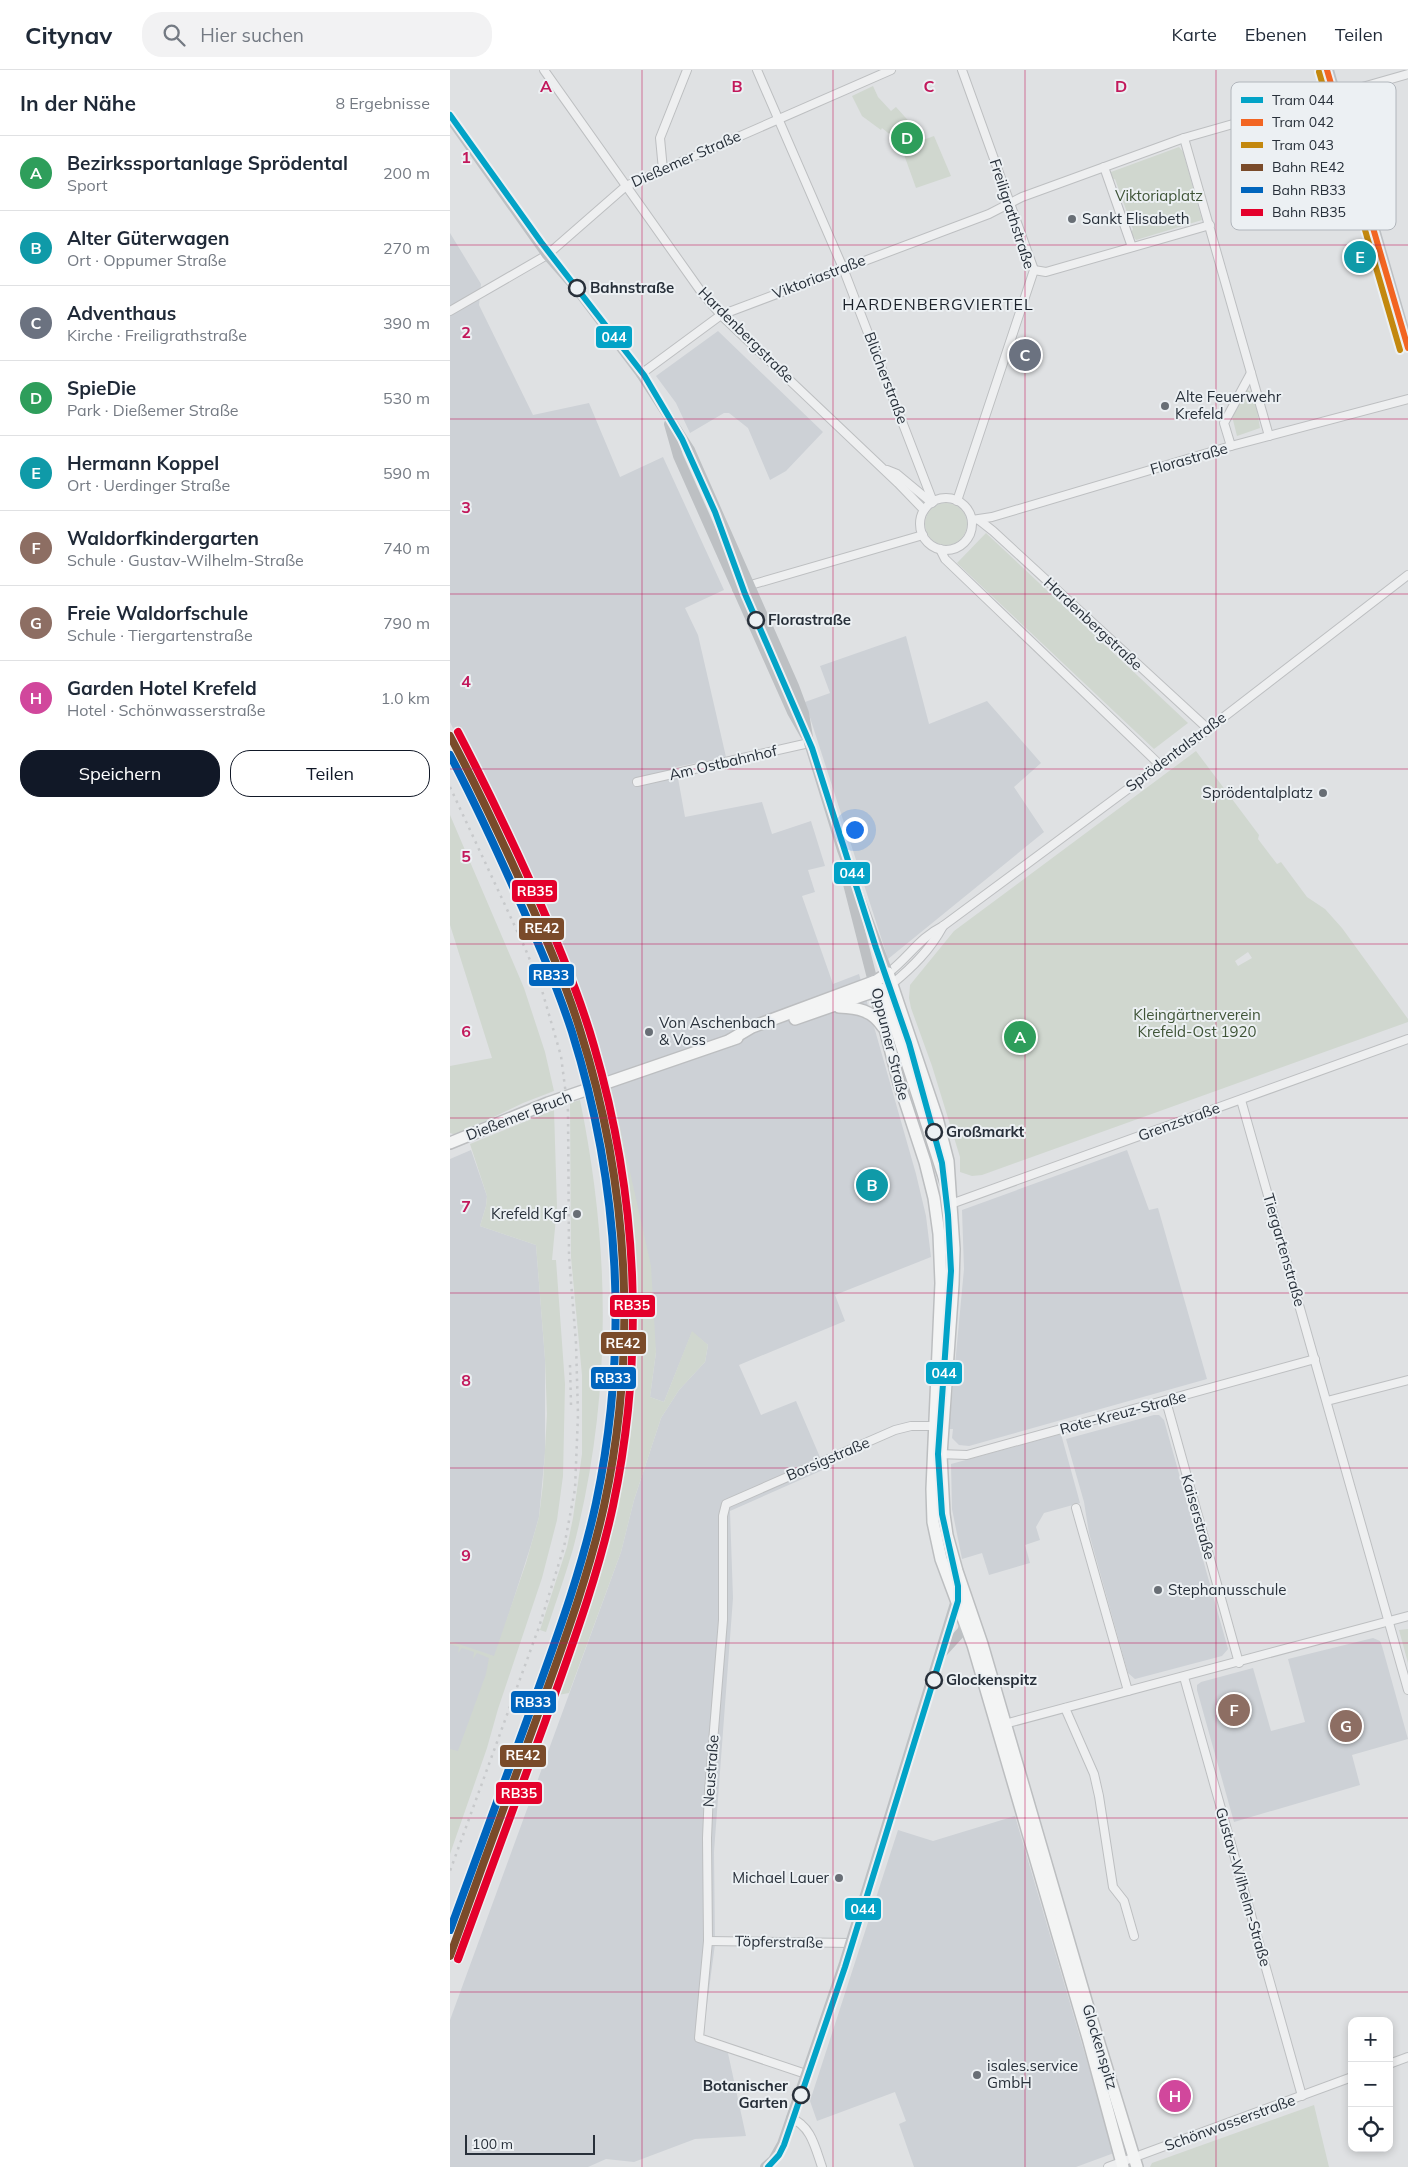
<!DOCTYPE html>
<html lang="de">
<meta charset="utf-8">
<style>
body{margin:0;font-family:Mulish,sans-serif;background:#f2f2f3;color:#1f2937}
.controls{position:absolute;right:15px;bottom:15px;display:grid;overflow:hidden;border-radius:10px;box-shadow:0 2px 8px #0003}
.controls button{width:45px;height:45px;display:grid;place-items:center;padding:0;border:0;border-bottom:1px solid #e0e1e3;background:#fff;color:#1f2937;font:25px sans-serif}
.scale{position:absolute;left:15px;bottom:12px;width:130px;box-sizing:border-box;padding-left:5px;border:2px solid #28303a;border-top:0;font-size:14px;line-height:18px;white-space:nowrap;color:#28303a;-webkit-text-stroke:4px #ecf0f3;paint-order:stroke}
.you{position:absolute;left:404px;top:759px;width:18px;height:18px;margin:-12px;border:4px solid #fff;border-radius:50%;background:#1a73e8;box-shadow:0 0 0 8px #1a73e833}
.badge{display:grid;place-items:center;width:32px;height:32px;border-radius:50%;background:#111827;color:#fff;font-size:16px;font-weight:700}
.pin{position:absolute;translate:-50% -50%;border:2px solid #fff;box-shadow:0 1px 5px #0006}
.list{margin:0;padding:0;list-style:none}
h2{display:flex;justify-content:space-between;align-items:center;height:65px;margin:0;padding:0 20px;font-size:21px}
h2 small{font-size:16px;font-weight:400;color:#747a83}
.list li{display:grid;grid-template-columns:32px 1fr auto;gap:15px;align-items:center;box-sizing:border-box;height:75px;padding:0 20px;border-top:1px solid #e0e1e3}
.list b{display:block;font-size:19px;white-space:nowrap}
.list p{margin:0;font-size:16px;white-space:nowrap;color:#747a83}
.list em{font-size:16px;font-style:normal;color:#747a83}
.actions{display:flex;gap:10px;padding:15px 20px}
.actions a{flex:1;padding:11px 0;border:1px solid #111827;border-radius:20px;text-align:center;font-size:18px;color:#111827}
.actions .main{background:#111827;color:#fff}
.icon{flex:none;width:28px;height:28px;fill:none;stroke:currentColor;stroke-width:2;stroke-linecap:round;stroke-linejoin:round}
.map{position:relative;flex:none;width:958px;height:2097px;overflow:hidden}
header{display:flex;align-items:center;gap:30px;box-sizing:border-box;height:70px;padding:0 25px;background:#fff;border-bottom:1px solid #e0e1e3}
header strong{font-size:24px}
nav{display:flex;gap:28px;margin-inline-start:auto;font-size:18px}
.search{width:350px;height:45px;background:#f2f2f3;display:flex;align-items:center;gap:12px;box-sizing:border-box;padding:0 18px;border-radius:20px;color:#747a83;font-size:19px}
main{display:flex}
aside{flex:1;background:#fff}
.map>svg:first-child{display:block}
.built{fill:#cdd1d6}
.green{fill:#d0d7cf;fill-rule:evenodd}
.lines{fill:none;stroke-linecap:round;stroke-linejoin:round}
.street-casing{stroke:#bdbfc1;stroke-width:10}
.primary-casing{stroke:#bcbec0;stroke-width:14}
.street{stroke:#eeeff0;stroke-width:8}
.secondary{stroke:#bdc0c3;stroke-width:10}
.primary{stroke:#f3f4f4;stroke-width:11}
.rail{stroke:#c7c9cb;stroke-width:2.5;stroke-dasharray:2.5 5;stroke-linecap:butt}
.rail-1-casing{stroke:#ecf0f3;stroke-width:11}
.rail-2-casing{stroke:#ecf0f3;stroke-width:11}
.rail-3-casing{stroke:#ecf0f3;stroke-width:11}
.rail-1{stroke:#7a4b2a;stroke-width:8}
.rail-2{stroke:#0065bd;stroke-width:8}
.rail-3{stroke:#e4002b;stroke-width:8}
.tram-1-casing{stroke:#ecf0f3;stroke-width:10}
.tram-2-casing{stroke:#ecf0f3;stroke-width:10}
.tram-3-casing{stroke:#ecf0f3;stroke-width:10}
.tram-1{stroke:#02a3c7;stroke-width:6}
.tram-2{stroke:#f26522;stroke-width:6}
.tram-3{stroke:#c3880e;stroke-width:6}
.grid{fill:none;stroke:#c2185b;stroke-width:1;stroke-opacity:0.55}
.poi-dot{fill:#686e75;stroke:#ecf0f3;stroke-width:2}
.stop-dot{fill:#ecf0f3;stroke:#28303a;stroke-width:2.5}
.labels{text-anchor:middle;stroke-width:4;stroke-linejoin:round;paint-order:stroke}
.street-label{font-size:15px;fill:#28303a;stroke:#ecf0f3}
.park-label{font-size:15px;fill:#3f5437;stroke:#ecf0f3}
.poi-label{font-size:15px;fill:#28303a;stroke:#ecf0f3;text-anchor:start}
.stop-label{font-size:15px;font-weight:bold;fill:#28303a;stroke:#ecf0f3;text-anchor:start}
.neighbourhood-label{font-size:16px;letter-spacing:1px;fill:#1b212a;stroke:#ecf0f3}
.key{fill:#ecf0f3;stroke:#b1b6bc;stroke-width:1}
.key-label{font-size:14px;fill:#28303a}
.grid-label{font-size:16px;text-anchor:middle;font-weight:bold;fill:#c2185b;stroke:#ecf0f3;stroke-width:4;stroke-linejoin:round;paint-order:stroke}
.line-badge{stroke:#ecf0f3;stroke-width:2}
.badge-label{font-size:14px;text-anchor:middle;font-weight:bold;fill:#fff}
</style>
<header>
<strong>Citynav</strong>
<div class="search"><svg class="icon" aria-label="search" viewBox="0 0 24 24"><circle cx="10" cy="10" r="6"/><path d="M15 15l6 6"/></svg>Hier suchen</div>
<nav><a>Karte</a><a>Ebenen</a><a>Teilen</a></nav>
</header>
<main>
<aside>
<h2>In der Nähe<small>8 Ergebnisse</small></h2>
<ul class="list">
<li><span class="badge" style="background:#2e9e5b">A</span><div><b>Bezirkssportanlage Sprödental</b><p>Sport</p></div><em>200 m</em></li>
<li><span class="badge" style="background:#0f9aa8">B</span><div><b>Alter Güterwagen</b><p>Ort · Oppumer Straße</p></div><em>270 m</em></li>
<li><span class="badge" style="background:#6b7280">C</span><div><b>Adventhaus</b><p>Kirche · Freiligrathstraße</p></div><em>390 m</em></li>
<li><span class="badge" style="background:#2e9e5b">D</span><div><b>SpieDie</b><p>Park · Dießemer Straße</p></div><em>530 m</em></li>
<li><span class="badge" style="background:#0f9aa8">E</span><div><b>Hermann Koppel</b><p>Ort · Uerdinger Straße</p></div><em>590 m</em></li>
<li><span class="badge" style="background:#8d6e63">F</span><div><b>Waldorfkindergarten</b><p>Schule · Gustav-Wilhelm-Straße</p></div><em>740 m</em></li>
<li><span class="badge" style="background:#8d6e63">G</span><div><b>Freie Waldorfschule</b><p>Schule · Tiergartenstraße</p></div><em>790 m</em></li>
<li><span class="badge" style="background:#d1479c">H</span><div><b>Garden Hotel Krefeld</b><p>Hotel · Schönwasserstraße</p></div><em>1.0 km</em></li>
</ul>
<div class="actions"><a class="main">Speichern</a><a>Teilen</a></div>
</aside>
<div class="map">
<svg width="958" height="2097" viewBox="0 0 958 2097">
<rect width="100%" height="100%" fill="#dfe1e3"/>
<g class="built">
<polygon points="0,163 31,214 29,235 83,345 139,333 170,407 213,387 274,520 235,538 248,565 276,687 226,697 235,747 312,732 322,764 361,751 375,796 358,800 365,822 352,826 383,914 409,904 466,1104 476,1146 481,1187 385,1225 395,1251 289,1295 311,1345 346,1331 375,1399 280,1441 283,1528 264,1782 265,1874 253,1965 276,1974 296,2066 245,2069 184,2092 156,2089 138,2097 0,2097 0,1950 171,1482 184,1430 211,1348 229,1320 255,1292 258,1275 242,1262 214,1332 200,1327 206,1282 157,1013 100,866 0,652"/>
<polygon points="268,261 373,362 336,401 320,410 298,358 279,343 274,343 240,363 226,333 206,306"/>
<polygon points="456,566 479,654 537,631 591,693 564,717 594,762 438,889 355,632 380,623 370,596"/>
<polygon points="21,1080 37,1126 36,1136 30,1156 86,1175 95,1289 95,1383 89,1447 81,1475 0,1728 0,1089"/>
<polygon points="677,1080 699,1140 708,1138 757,1309 519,1376 509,1375 502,1368 503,1359 499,1359 514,1199 512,1140"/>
<polygon points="704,1345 709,1345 714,1350 778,1579 772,1586 685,1609 678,1603 639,1463 634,1432 616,1369"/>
<polygon points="611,1364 630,1433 594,1443 586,1457 590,1470 575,1475 580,1493 539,1505 532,1483 512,1489 502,1439 501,1394"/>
<polygon points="923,1568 930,1571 932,1576 958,1669 902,1685 910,1715 784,1752 747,1620 747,1615 751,1612 803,1598 821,1661 855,1652 838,1589"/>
<polygon points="565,1746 664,2083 626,2097 464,2097 449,2054 456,2051 445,2022 367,2051 360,2031 448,1760 483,1771"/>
</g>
<g class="green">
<polygon points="423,16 428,27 441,41 446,37 464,57 470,71 484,66 501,106 466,118 452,79 454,76 432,58 431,60 412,46 402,26"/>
<polygon points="729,77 735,84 734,85 752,150 686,170 681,163 683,159 665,109 662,110 661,102"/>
<polygon points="795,319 804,323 810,358 787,366 782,346"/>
<circle cx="496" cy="454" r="21"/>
<polygon points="536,463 738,653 704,679 507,493"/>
<path d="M746,681L809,765L808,769L827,794L831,792L857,827L875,839L892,858L958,949V952L532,1105L522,1106L510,1102V1087L482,996L461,938L459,928L460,915L504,861ZM798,882L802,888L788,896L785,891Z"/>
<polygon points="0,745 74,918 95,982 104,1021 73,1033 6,1065 0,1063 0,996 42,988 0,855"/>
<path d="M160,1012L201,1196L206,1282L200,1327L214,1332L242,1261L258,1275L255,1292L229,1320L211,1348L184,1430L171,1482L119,1623L97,1627C114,1581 131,1535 145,1487C189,1333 186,1170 151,1015Z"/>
<path d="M130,1030C161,1181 162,1329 123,1479C115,1507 105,1534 96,1562L90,1560L117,1477L123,1448L132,1384V1305L121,1187L120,1033Z"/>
<polygon points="104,1040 107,1137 102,1190 106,1190 115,1314 113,1406 107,1450 92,1508 48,1639 37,1678 0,1784 0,1679 8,1681 36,1604 39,1588 27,1583 23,1589 24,1582 12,1578 8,1583 9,1577 0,1574 0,1571 44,1586 76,1493 89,1447 93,1414 97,1344 95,1289 86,1175 30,1156 36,1136 37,1126 20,1074"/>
<polygon points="958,1559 958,1593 949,1560"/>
<polygon points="864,2035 879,2097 700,2097 702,2093"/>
</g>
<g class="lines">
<defs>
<g id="street">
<polyline points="94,0 252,223 271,245 448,413 474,440"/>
<polyline points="307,0 393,198 483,432"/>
<polyline points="734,68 819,366"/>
<polyline points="654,97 682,177"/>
<polyline points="213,100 210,68 237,0"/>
<polyline points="584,200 596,202 760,155"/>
<polyline points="0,241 97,185 176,116 441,0"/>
<polyline points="191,304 271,245 539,144 572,127 734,68 958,4"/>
<polyline points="781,376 774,353 801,303"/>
<polyline points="437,400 447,404 482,433"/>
<circle cx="496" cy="454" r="26"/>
<polyline points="507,431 584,200 512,0"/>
<polyline points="522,450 542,447 781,376 958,329"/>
<polyline points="529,450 543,461 757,658"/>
<polyline points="490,479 495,489 710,695"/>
<polyline points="287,519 473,465"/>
<polyline points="187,712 359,673"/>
<path d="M438,903C459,887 469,868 493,856L744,670L958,505"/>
<path d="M442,914C463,897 480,880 493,856"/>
<polyline points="791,1030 958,1620"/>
<polyline points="501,1134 958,969"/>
<polyline points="716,1331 789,1593"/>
<polyline points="877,1331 958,1310"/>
<polyline points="488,1384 517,1385 865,1289"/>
<polyline points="626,1438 678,1621"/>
<polyline points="734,1607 852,2026"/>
<polyline points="615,1638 644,1704 649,1726 663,1817 674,1831 684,1866"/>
<polyline points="551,1655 958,1546"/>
<polyline points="258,1871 401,1873"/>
<polyline points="939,1994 958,1987"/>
<polyline points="356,2004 249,1968 258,1871 257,1768 259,1721 273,1550 273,1446 276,1434 445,1360 461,1356 483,1356"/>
<path d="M341,2048C361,2056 365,2077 372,2097"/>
<polyline points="658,2097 902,2007"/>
</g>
<g id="primary">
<polyline points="423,912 449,1013 475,1092 484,1128 489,1164 491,1213 482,1419 483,1452 491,1489 523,1575 638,1968 673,2097"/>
<polyline points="428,922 435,929 439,937 496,1113"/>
<path d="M389,937C408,938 422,940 433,957"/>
<polyline points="345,949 431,919"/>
<polyline points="280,970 302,957 426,911 438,903 487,1048 498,1091 504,1179 503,1214 491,1385 494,1444 497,1465 507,1501 532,1574 637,1934 687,2097"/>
<polyline points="0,1073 98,1033 287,968"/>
</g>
</defs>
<use href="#street" class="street-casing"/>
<use href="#primary" class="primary-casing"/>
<use href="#street" class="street"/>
<g class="secondary">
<polyline points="879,0 958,273"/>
<polyline points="0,48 97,185 125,217 191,304 240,380 344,616 354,643 359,673 392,780 438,903"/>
<polyline points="219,354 228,386 342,642 355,665"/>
<polyline points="396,806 423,912"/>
<polyline points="493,1582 512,1561 517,1549"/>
<polyline points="315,2097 323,2090 332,2074 394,1893 506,1530"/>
</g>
<use href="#primary" class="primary"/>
<g class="rail">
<polyline points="0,717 75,878 91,917 111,986 118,1041 119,1187 126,1273 128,1345 125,1419 114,1477 89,1557 0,1801"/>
<polyline points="120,1295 121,1335"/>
</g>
<defs>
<path id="rail-1" d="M0,666C26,715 50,766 73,817C94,863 115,911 130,960C179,1114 188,1278 154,1436C138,1509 111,1580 86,1650C57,1729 28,1807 0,1886"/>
<path id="rail-2" d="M0,685C23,729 44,774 64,819C85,866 106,913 122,962C170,1115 179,1276 146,1433C131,1503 105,1572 81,1639C54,1713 27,1787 0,1860"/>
<path id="rail-3" d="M8,662C34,712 58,762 81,813C105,866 128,920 144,976C188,1127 195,1283 163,1436C147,1510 120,1581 95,1652C66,1731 37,1810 8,1889"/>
</defs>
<use href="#rail-1" class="rail-1-casing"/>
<use href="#rail-2" class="rail-2-casing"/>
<use href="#rail-3" class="rail-3-casing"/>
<use href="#rail-1" class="rail-1"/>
<use href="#rail-2" class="rail-2"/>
<use href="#rail-3" class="rail-3"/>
<defs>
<polyline id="tram-1" points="0,45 91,172 194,305 232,369 265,442 295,524 362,678 426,878 459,973 492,1093 498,1145 501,1201 488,1384 492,1444 508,1516 508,1531 395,1897 334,2075 329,2085 318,2097"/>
<polyline id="tram-2" points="877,0 958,278"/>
<polyline id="tram-3" points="869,2 950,280"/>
</defs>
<use href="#tram-1" class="tram-1-casing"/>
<use href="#tram-2" class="tram-2-casing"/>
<use href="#tram-3" class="tram-3-casing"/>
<use href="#tram-1" class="tram-1"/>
<use href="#tram-2" class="tram-2"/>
<use href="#tram-3" class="tram-3"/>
</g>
<path class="grid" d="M192,0V2097M383,0V2097M575,0V2097M766,0V2097M0,175H958M0,349H958M0,524H958M0,699H958M0,874H958M0,1048H958M0,1223H958M0,1398H958M0,1573H958M0,1748H958M0,1922H958"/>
<g class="poi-dot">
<circle cx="622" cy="149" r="5"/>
<circle cx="715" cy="336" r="5"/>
<circle cx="873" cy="723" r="5"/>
<circle cx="199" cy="962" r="5"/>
<circle cx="127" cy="1144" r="5"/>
<circle cx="708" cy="1520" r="5"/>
<circle cx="389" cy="1808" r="5"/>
<circle cx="527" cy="2005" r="5"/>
</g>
<g class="stop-dot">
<circle cx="127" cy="218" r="8"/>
<circle cx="306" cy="550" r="8"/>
<circle cx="484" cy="1062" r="8"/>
<circle cx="484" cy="1610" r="8"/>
<circle cx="351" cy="2025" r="8"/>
</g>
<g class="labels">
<g class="street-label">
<text transform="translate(236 89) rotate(-24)" y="5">Dießemer Straße</text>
<text transform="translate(562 144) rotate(72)" y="5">Freiligrathstraße</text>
<text transform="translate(369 207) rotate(-21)" y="5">Viktoriastraße</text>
<text transform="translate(296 265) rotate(45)" y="5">Hardenbergstraße</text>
<text transform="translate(436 308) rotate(69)" y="5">Blücherstraße</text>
<text transform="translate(739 389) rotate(-16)" y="5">Florastraße</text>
<text transform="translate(643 554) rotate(43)" y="5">Hardenbergstraße</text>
<text transform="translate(726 682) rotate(-37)" y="5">Sprödentalstraße</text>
<text transform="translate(273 693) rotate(-13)" y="5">Am Ostbahnhof</text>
<text transform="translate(440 974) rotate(76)" y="5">Oppumer Straße</text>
<text transform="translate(69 1046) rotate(-21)" y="5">Dießemer Bruch</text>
<text transform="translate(729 1052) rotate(-20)" y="5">Grenzstraße</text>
<text transform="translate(834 1180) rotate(74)" y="5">Tiergartenstraße</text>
<text transform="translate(673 1343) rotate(-15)" y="5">Rote-Kreuz-Straße</text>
<text transform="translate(378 1389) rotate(-23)" y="5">Borsigstraße</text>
<text transform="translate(748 1447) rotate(74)" y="5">Kaiserstraße</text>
<text transform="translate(261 1701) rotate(-86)" y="5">Neustraße</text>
<text transform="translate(793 1817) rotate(74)" y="5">Gustav-Wilhelm-Straße</text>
<text transform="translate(329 1872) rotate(1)" y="5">Töpferstraße</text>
<text transform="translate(650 1977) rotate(73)" y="5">Glockenspitz</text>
<text transform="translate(780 2053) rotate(-20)" y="5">Schönwasserstraße</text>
</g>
<g class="park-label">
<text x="709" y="131">Viktoriaplatz</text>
<text x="747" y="950">Kleingärtnerverein<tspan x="747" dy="17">Krefeld-Ost 1920</tspan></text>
</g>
<g class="poi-label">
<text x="632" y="154">Sankt Elisabeth</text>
<text x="725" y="332">Alte Feuerwehr<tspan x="725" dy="17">Krefeld</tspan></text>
<text x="863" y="728" text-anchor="end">Sprödentalplatz</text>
<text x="209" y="958">Von Aschenbach<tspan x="209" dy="17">&amp; Voss</tspan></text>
<text x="117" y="1149" text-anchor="end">Krefeld Kgf</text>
<text x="718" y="1525">Stephanusschule</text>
<text x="379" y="1813" text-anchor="end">Michael Lauer</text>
<text x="537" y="2001">isales.service<tspan x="537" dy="17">GmbH</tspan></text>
</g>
<g class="stop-label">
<text x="140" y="223">Bahnstraße</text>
<text x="318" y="555">Florastraße</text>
<text x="496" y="1067">Großmarkt</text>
<text x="496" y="1615">Glockenspitz</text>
<text x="338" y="2021" text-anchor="end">Botanischer<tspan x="338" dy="17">Garten</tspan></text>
</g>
<g class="neighbourhood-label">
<text x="488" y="240">HARDENBERGVIERTEL</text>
</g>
</g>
<rect x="781" y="12" width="165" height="148" rx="8" class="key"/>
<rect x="791" y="27" width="22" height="6" fill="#02a3c7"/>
<rect x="791" y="49" width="22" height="7" fill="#f26522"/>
<rect x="791" y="72" width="22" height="6" fill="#c3880e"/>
<rect x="791" y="94" width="22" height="7" fill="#7a4b2a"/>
<rect x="791" y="117" width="22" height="6" fill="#0065bd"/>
<rect x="791" y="139" width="22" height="7" fill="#e4002b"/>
<g class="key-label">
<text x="822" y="35">Tram 044</text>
<text x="822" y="57">Tram 042</text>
<text x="822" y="80">Tram 043</text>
<text x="822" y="102">Bahn RE42</text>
<text x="822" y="125">Bahn RB33</text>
<text x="822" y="147">Bahn RB35</text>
</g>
<g class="grid-label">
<text x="96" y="22">A</text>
<text x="287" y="22">B</text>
<text x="479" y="22">C</text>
<text x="671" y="22">D</text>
<text x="16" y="93">1</text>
<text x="16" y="268">2</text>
<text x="16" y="443">3</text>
<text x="16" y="617">4</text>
<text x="16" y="792">5</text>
<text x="16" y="967">6</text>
<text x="16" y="1142">7</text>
<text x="16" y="1316">8</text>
<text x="16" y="1491">9</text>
</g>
<g class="line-badge">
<rect x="145" y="255" width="38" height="24" rx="5" fill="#02a3c7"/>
<rect x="383" y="791" width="38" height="24" rx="5" fill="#02a3c7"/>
<rect x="61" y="809" width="47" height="24" rx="5" fill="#e4002b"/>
<rect x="68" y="847" width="47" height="24" rx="5" fill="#7a4b2a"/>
<rect x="78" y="893" width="47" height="24" rx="5" fill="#0065bd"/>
<rect x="159" y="1224" width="47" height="24" rx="5" fill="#e4002b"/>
<rect x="150" y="1261" width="47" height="24" rx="5" fill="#7a4b2a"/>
<rect x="475" y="1291" width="38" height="24" rx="5" fill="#02a3c7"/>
<rect x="140" y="1296" width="47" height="24" rx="5" fill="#0065bd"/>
<rect x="60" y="1620" width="47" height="24" rx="5" fill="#0065bd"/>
<rect x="49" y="1674" width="48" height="24" rx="5" fill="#7a4b2a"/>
<rect x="45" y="1711" width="48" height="24" rx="5" fill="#e4002b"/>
<rect x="394" y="1827" width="38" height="24" rx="5" fill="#02a3c7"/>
</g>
<g class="badge-label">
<text x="164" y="272">044</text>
<text x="402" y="808">044</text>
<text x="85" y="826">RB35</text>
<text x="92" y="863">RE42</text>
<text x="101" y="910">RB33</text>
<text x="182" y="1240">RB35</text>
<text x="173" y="1278">RE42</text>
<text x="494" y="1308">044</text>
<text x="163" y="1313">RB33</text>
<text x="83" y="1637">RB33</text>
<text x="73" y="1690">RE42</text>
<text x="69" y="1728">RB35</text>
<text x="413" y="1844">044</text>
</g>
</svg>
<div class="controls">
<button>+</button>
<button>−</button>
<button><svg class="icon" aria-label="locate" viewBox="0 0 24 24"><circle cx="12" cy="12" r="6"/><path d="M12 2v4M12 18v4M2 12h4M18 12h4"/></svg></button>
</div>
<div class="scale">100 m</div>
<div class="you"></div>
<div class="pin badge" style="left:570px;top:967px;background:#2e9e5b">A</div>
<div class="pin badge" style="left:422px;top:1115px;background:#0f9aa8">B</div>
<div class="pin badge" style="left:575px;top:285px;background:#6b7280">C</div>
<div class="pin badge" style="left:457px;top:68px;background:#2e9e5b">D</div>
<div class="pin badge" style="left:910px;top:187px;background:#0f9aa8">E</div>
<div class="pin badge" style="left:784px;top:1640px;background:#8d6e63">F</div>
<div class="pin badge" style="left:896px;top:1656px;background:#8d6e63">G</div>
<div class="pin badge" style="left:725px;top:2026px;background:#d1479c">H</div>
</div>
</main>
